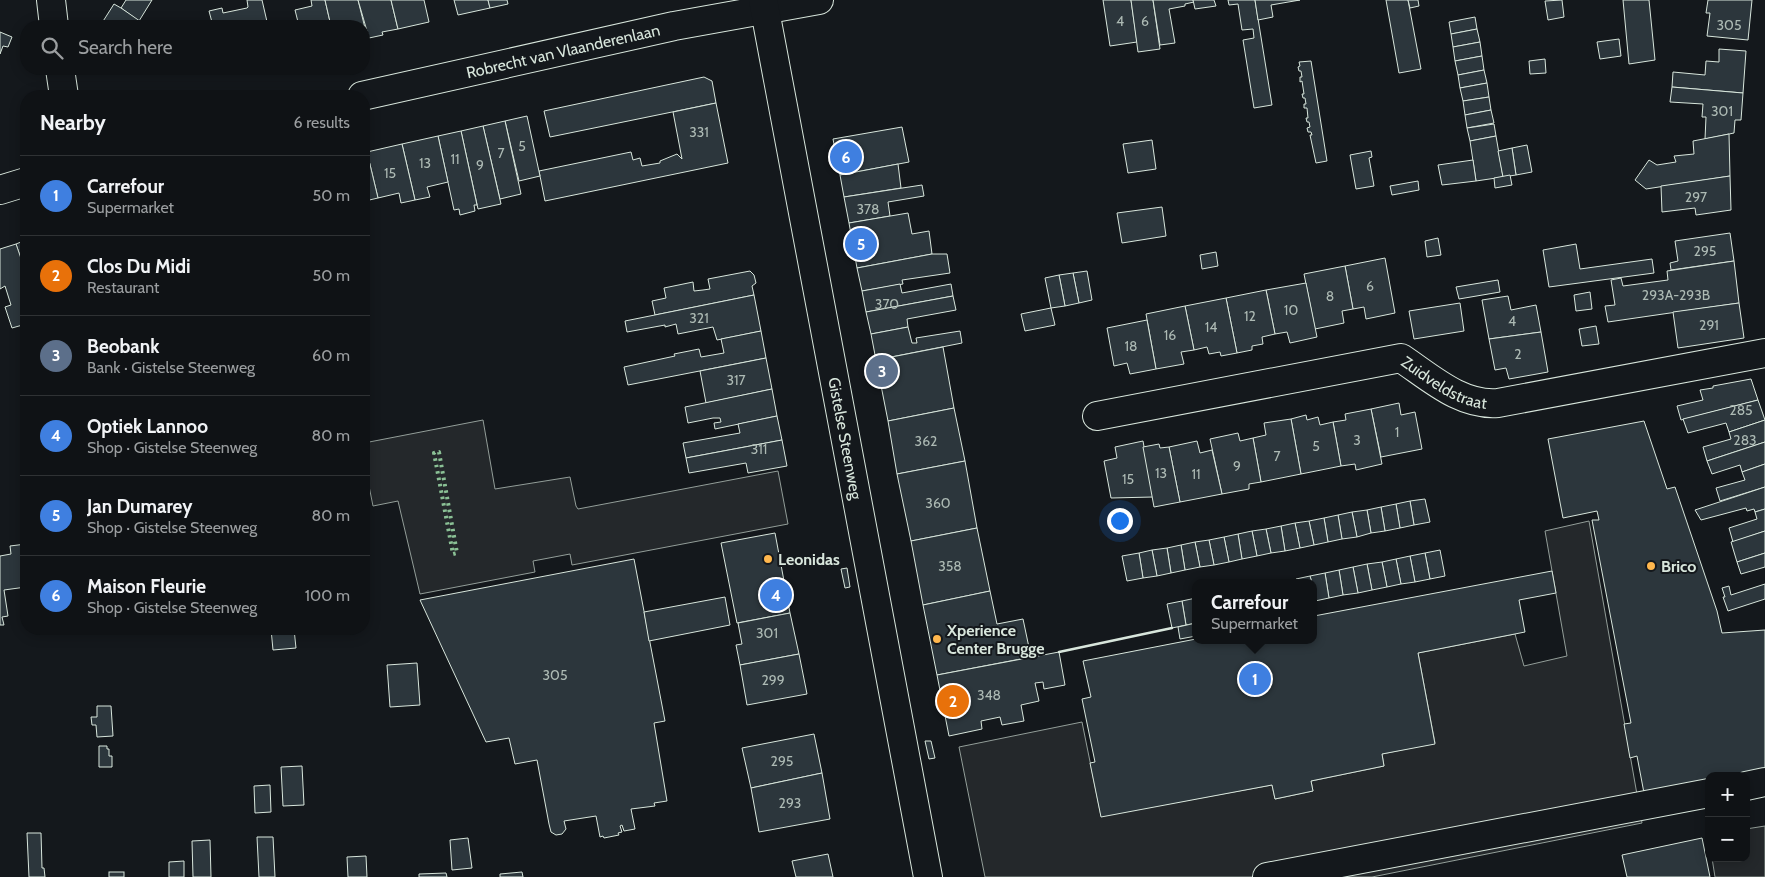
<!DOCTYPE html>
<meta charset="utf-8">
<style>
body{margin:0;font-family:Cabin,sans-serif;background:#181b1e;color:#f1f3f6}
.controls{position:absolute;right:15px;bottom:15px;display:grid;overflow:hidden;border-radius:10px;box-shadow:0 2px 12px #0003}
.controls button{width:45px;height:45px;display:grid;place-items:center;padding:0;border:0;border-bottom:1px solid #2f3234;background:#0f1215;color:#f1f3f6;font:25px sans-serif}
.you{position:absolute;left:1119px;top:520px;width:18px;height:18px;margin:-12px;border:4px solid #fff;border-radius:50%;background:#1a73e8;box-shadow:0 0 0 8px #1a73e833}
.badge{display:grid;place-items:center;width:32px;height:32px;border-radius:50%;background:#2563eb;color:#fff;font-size:16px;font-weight:700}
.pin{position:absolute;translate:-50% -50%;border:2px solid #fff;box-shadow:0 1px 5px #0006}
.popup{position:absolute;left:1192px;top:579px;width:125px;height:65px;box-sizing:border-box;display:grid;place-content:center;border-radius:10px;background:#0f1215;filter:drop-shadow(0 1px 4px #0005);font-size:16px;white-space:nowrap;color:#9b9ea0}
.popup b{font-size:19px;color:#f1f3f6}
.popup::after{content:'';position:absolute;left:50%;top:100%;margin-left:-10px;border:10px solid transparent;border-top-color:#0f1215}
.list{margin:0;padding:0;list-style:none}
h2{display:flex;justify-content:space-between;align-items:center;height:65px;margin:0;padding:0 20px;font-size:21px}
h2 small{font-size:16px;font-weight:400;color:#9b9ea0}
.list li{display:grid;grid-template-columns:32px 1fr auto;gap:15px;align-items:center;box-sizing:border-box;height:80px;padding:0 20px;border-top:1px solid #2f3234}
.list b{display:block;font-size:19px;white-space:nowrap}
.list p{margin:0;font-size:16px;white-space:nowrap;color:#9b9ea0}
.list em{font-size:16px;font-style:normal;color:#9b9ea0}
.icon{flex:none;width:28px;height:28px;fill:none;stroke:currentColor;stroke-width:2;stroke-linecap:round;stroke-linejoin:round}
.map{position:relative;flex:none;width:1765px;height:877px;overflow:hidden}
.search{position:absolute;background:#0f1215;box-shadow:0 2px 12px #0003;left:20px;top:20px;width:350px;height:55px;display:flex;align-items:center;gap:12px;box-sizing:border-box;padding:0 18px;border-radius:20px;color:#9b9ea0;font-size:19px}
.panel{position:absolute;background:#0f1215;box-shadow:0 2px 12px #0003;left:20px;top:90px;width:350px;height:545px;border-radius:20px}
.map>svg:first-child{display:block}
.parking{fill:#24282b;stroke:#939e99}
.building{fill:#2c363c;stroke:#d8e6dc}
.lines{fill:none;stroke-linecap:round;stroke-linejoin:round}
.minor-casing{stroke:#d8e6dc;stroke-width:30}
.major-casing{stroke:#d8e6dc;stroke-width:30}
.minor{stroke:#14181c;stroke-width:28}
.major{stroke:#14181c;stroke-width:28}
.hedge{stroke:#8ac095;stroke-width:4;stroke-dasharray:2.5 4;stroke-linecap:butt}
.wall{stroke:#d8e6dc;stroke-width:2.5}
.poi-dot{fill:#ffb74d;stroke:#14181c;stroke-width:2}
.labels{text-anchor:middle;stroke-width:4;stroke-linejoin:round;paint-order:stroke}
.number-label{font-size:14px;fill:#adbab4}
.street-label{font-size:16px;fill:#d8e6dc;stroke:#14181c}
.poi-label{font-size:16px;font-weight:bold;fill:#d8e6dc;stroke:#14181c;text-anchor:start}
</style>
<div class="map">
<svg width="1765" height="877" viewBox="0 0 1765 877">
<rect width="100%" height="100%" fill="#14181c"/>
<g class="parking">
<polygon points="483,420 495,489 570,477 576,506 578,509 778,471 788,524 572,565 570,554 533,561 535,572 420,594 398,501 373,506 364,461 364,443"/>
<polygon points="1589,521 1642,823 1372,877 985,877 959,747 1082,722 1101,816 1272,785 1275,799 1313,791 1311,781 1384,766 1382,754 1435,743 1418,653 1515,634 1524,666 1567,656 1545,531"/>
<polygon points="1765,826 1765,877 1715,877 1712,858 1746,858 1746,829"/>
</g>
<g class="building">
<polygon points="126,0 152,0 139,21 121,8"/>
<polygon points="247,0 262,0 268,26 213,26 209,11 222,8 223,13 247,8 248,7"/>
<polygon points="311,0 325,0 331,26 299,26 295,10 312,6"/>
<polygon points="325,0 358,0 367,36 364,37 364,26 331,26"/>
<polygon points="358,0 391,0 398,29 382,32 383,35 369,38"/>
<polygon points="391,0 424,0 429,22 398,29"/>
<polygon points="454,0 488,0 490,8 458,15"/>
<polygon points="488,0 507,0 508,4 490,8"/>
<polygon points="1103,0 1131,0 1137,42 1110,46"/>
<polygon points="1131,0 1153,0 1160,49 1138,52"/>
<polygon points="1153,0 1193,0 1194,2 1185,4 1185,6 1169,9 1175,43 1160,45"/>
<polygon points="1193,0 1214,0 1216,6 1195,9"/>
<polygon points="1228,0 1255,0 1272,105 1254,108 1243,40 1254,38 1253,29 1242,30 1238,4 1229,5"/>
<polygon points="1255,0 1300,0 1271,5 1273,17 1258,20"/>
<polygon points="1386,0 1408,0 1421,69 1399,73"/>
<polygon points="1408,0 1418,0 1419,6 1410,8"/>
<polygon points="1562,0 1564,17 1548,20 1545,1"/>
<polygon points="1623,0 1649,0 1655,60 1629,64"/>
<polygon points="1708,0 1752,0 1748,40 1707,36 1710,13 1706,13"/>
<polygon points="114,4 121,8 147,26 100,26"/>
<polygon points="1475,17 1477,29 1451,34 1449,22"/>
<polygon points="1477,29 1480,42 1453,47 1451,34"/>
<polygon points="0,32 12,37 8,47 3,46 0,54"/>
<polygon points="1619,39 1621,56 1600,59 1597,42"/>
<polygon points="1480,42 1482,56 1455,61 1453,47"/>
<polygon points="1719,49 1746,51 1743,93 1672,87 1673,72 1705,75 1706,61 1719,62"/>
<polygon points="1482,56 1484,70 1458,75 1455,61"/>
<polygon points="1545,59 1546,73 1530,74 1529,61"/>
<polygon points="1311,61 1327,161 1316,163 1310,135 1312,135 1311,132 1308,132 1307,128 1310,127 1309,122 1307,122 1306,118 1308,118 1307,108 1304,108 1304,104 1306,104 1305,98 1303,98 1302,94 1304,94 1302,81 1300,82 1300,77 1302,77 1301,71 1299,71 1298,67 1300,66 1299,62"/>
<polygon points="1484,70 1487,83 1460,88 1458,75"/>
<polygon points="704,77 712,81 716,103 550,137 544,111"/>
<polygon points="1487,83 1489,97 1463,101 1460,88"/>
<polygon points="1672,87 1743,93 1741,120 1735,120 1734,133 1705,139 1706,117 1702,117 1703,104 1670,102"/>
<polygon points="1489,97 1491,110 1465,115 1463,101"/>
<polygon points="716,103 728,163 545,201 539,171 631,152 633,160 640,158 642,166 660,163 660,161 677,154 682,159 673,112"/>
<polygon points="1491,110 1494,123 1467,128 1465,115"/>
<polygon points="527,116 540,176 519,181 505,121"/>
<polygon points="505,121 521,194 500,199 483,126"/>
<polygon points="1494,124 1496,136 1470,141 1467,128"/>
<polygon points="483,126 501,204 478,209 461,131"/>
<polygon points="902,127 909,162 840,175 833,139"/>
<polygon points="461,131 477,205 474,205 475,211 460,215 459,209 454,210 438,136"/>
<polygon points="1729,134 1730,176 1646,189 1635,180 1649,160 1657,165 1676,162 1674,156 1694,154 1693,141"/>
<polygon points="438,136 448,182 427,187 430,197 415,200 402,144"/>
<polygon points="1496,136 1503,177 1476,181 1470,141"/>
<polygon points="1152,140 1156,169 1128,173 1123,144"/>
<polygon points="402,144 415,200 401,203 399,193 378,198 367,152"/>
<polygon points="1527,145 1532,172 1516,175 1512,148"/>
<polygon points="1512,148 1516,175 1503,177 1498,151"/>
<polygon points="1371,151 1372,157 1369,158 1374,186 1356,189 1350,155"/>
<polygon points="367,152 378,198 365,201 364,153"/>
<polygon points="1473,160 1476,181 1442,185 1438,165"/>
<polygon points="898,164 901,188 844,197 840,175"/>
<polygon points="1510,175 1512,185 1495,188 1494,178"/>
<polygon points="1730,176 1731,210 1696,215 1695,208 1662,212 1661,186"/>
<polygon points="1418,181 1419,190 1392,195 1390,186"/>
<polygon points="922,185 924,196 888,202 890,216 849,223 844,197"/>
<polygon points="1162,207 1166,236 1122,243 1117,213"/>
<polygon points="908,213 912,234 929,231 932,254 857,268 849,223"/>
<polygon points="1730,233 1734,261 1671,270 1670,263 1678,261 1675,241"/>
<polygon points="1438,238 1441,255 1427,257 1425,241"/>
<polygon points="26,240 26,273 16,244"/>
<polygon points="16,244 26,273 26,326 26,324 12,328 5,307 11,305 5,286 0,289 0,249"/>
<polygon points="1576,244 1580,269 1652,259 1654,273 1549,287 1543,250"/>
<polygon points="1216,252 1218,266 1202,269 1200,255"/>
<polygon points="932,254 947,254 950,273 902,280 903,284 862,291 857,268"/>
<polygon points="1385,258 1395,313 1366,319 1364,307 1353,309 1345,266"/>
<polygon points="1734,261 1739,303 1608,322 1605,306 1615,305 1611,280 1621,278 1623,286 1668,280 1667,271"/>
<polygon points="1345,266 1353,309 1342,311 1344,323 1315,329 1304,274"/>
<polygon points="750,271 754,275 756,283 752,286 754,295 655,315 652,301 666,298 664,288 693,282 694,291 703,290 710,289 708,279"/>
<polygon points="1087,271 1092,300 1079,303 1073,273"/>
<polygon points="1073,273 1079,303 1065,306 1059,275"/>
<polygon points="1059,275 1065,306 1051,308 1045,278"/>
<polygon points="1498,280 1500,292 1459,299 1456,287"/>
<polygon points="1306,283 1317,337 1290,343 1287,332 1275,334 1266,290"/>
<polygon points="900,284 902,293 951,284 953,296 866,312 862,291"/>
<polygon points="1266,290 1275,334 1262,337 1263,344 1252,346 1252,350 1237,353 1226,298"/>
<polygon points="1590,292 1592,309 1576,311 1574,295"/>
<polygon points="754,295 761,331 717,340 713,327 678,334 676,324 665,327 665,325 627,332 625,321"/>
<polygon points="953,296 956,310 907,319 908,327 871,334 866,312"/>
<polygon points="1508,296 1511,310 1536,305 1541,332 1489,339 1482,300"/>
<polygon points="1226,298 1237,353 1221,356 1220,352 1209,354 1207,347 1194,350 1185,306"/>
<polygon points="1460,303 1464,331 1414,339 1409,311"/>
<polygon points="1739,303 1744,338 1678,348 1673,312"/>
<polygon points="1185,306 1194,350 1181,352 1184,364 1156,369 1146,314"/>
<polygon points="1051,308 1055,325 1025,331 1021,314"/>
<polygon points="1147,320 1156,369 1130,374 1127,363 1114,366 1107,328"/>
<polygon points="1596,326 1599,344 1582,346 1579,329"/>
<polygon points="908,327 912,343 917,343 916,338 960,331 962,343 876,360 871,334"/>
<polygon points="761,331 766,358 628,385 624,367 675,356 674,354 699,349 701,357 724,353 721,339"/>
<polygon points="1541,332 1548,372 1509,379 1506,368 1495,370 1489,339"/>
<polygon points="943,347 954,408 888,421 876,360"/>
<polygon points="766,358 772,389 706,403 700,371"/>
<polygon points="1751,379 1758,400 1681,420 1677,406 1703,400 1700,390 1713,388 1713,386"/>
<polygon points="772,389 777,416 715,429 714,423 721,422 720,418 713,418 688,423 685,407"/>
<polygon points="1758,400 1765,420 1729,432 1726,423 1688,433 1683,419"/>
<polygon points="1399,403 1401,415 1415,412 1422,449 1381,457 1371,409"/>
<polygon points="954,408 965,461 897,474 888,421"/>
<polygon points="1371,409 1382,464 1356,470 1355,464 1341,466 1333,422 1346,420 1345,414"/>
<polygon points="1306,415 1307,420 1318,417 1320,425 1333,422 1341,466 1301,474 1291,419"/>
<polygon points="777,416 782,440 686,458 683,443 740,433 738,424"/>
<polygon points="1291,419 1301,474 1261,482 1253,438 1266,435 1264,423"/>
<polygon points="1765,420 1765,442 1707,461 1703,447 1731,439 1729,432"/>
<polygon points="1644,421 1667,489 1675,487 1717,611 1722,633 1765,630 1765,768 1727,776 1709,776 1709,779 1644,793 1637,756 1630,758 1624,724 1631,723 1592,520 1599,520 1597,511 1563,518 1548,439"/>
<polygon points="1238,433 1240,441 1253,438 1261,482 1249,484 1249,489 1222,494 1210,439"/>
<polygon points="782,440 787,466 748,473 746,463 689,473 686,458"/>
<polygon points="1143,441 1153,497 1111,498 1104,461 1117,458 1115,447"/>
<polygon points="1197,441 1200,453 1212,450 1222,494 1180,502 1169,447"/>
<polygon points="1765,442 1765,464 1742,472 1740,465 1712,474 1707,461"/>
<polygon points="1159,444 1160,448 1169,447 1180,502 1154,507 1143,447"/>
<polygon points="965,461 977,528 911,541 897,474"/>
<polygon points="1765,464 1765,487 1720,501 1716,488 1745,480 1742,472"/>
<polygon points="1765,487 1765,509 1755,512 1754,509 1747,511 1746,508 1701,520 1695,510"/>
<polygon points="1425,499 1430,522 1414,525 1410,501"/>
<polygon points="1410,501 1414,525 1400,528 1396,504"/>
<polygon points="1396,504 1400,528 1385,531 1381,507"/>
<polygon points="1381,507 1385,531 1371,533 1367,510"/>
<polygon points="1765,509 1765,531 1733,542 1729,528 1757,519 1755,512"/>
<polygon points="1367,510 1371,533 1357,537 1352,512"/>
<polygon points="1352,512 1357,537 1342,539 1338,515"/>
<polygon points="1338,515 1342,539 1328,542 1324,518"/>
<polygon points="1324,518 1328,542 1314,545 1309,521"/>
<polygon points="1309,521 1314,545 1300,548 1295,523"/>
<polygon points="1295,523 1300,548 1285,551 1281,526"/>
<polygon points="1281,526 1285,551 1271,553 1266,529"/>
<polygon points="977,528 990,591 923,605 911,541"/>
<polygon points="1266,529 1271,553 1257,556 1252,531"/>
<polygon points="1252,531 1257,556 1242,559 1238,534"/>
<polygon points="1765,531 1765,553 1737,562 1731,542"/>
<polygon points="775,533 790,613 737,623 721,543"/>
<polygon points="1238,534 1242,559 1229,562 1224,537"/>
<polygon points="1224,537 1229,562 1214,565 1209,540"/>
<polygon points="1209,540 1214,565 1200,567 1195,542"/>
<polygon points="1195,542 1200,567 1185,570 1181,545"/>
<polygon points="26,544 26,587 4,590 8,616 2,617 4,625 0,625 0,556 11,554 10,546"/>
<polygon points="1181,545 1185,570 1171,573 1167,548"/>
<polygon points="1167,548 1171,573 1157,576 1152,550"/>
<polygon points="1152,550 1157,576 1143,578 1139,553"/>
<polygon points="1440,550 1445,576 1430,579 1425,553"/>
<polygon points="1139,553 1143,578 1127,581 1122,556"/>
<polygon points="1425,553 1430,579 1415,582 1410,556"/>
<polygon points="1765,553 1765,567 1741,574 1737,562"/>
<polygon points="1410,556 1415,582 1401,584 1396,559"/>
<polygon points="634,559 665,721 654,723 667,801 654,803 655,806 631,809 635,829 624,831 622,825 620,826 622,832 618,833 619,835 604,838 603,836 600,837 596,816 564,821 566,829 562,834 556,835 551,832 549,824 537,760 515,764 509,738 486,742 420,600"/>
<polygon points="1396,559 1401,584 1387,587 1382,562"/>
<polygon points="1382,562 1387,587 1372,590 1367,564"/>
<polygon points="1367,564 1372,590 1358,593 1353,567"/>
<polygon points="1353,567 1358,593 1343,595 1339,570"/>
<polygon points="847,568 850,587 845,588 841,569"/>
<polygon points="1339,570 1343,595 1329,598 1325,573"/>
<polygon points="1552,571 1556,593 1519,600 1525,632 1418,653 1435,744 1382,754 1384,766 1311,781 1313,791 1275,799 1272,785 1101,817 1090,763 1095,762 1082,699 1091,697 1083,661 1196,639 1196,640 1314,640 1314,616"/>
<polygon points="1325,573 1329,598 1315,601 1314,583 1312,583 1310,576"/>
<polygon points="1310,576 1312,583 1296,583 1296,579"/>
<polygon points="1765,584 1765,599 1728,611 1723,597 1725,597 1722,588 1729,586 1731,595"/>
<polygon points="990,591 997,624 1023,619 1031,657 937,675 923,605"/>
<polygon points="725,597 730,625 649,641 644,612"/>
<polygon points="1196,598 1196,623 1186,625 1182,601"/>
<polygon points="1182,601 1186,625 1172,628 1167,604"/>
<polygon points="790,613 799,654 740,665 736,645 742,644 738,623"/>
<polygon points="1196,623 1196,636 1180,639 1178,627"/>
<polygon points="271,629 294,629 296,648 273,650"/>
<polygon points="1059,652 1065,685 1044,689 1043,682 1035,683 1039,701 1021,705 1024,721 1002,725 1000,717 981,721 982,729 949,736 937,675"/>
<polygon points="799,654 807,694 747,705 740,665"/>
<polygon points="417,663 420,705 390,707 387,665"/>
<polygon points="97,706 111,706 113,736 97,737 96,725 92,725 91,717 97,717"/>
<polygon points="814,734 822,773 751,788 742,748"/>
<polygon points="925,741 931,741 935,758 929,759"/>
<polygon points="99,746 107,746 107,749 109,749 109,756 112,756 112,767 99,767"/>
<polygon points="302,766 304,805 283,806 281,767"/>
<polygon points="822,773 830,819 759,832 751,788"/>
<polygon points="270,785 271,812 255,813 254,786"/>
<polygon points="27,833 41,833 42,868 44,868 45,877 29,877"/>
<polygon points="257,837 273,837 275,877 259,877"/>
<polygon points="468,838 472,868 452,870 450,840"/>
<polygon points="1702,838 1710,877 1627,877 1622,855"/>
<polygon points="210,840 211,877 193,877 192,841"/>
<polygon points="828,854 833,877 796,877 792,861"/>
<polygon points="366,856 367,877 348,877 347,857"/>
<polygon points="184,861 184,877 169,877 169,862"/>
<rect x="109" y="872" width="15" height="5"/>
<polygon points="522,872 523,877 500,877 500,874"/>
<polygon points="446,873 447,877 419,877 419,874"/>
</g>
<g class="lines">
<defs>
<g id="minor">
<polyline points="51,0 54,26"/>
<polyline points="60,69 64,96"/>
<path id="s1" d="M362,96L674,26L819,0"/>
<polyline points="0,190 26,182"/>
<path id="s2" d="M1097,416L1401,358C1431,378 1461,406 1498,403L1765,353"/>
<polyline points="1746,786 1765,782"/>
<polyline points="1267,877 1709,793"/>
</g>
<g id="major">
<path id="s3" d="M763,0L928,877"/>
</g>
</defs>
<use href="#minor" class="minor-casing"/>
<use href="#major" class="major-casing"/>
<use href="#minor" class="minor"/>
<use href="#major" class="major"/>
<polygon class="hedge" points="439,452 457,553 453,554 434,453"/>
<polyline class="wall" points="1059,652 1172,628"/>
</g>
<g class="poi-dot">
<circle cx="768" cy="559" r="5"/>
<circle cx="1651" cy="566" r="5"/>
<circle cx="937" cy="639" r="5"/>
</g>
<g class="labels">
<g class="number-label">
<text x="1120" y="26">4</text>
<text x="1145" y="26">6</text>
<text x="1729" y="30">305</text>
<text x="1722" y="116">301</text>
<text x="699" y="137">331</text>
<text x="522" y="151">5</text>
<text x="501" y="158">7</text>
<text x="455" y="164">11</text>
<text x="425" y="168">13</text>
<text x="480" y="170">9</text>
<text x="390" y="178">15</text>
<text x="1696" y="202">297</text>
<text x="868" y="214">378</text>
<text x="1705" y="256">295</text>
<text x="1370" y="291">6</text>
<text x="1676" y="300">293A-293B</text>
<text x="1330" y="301">8</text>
<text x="887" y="309">370</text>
<text x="1291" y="315">10</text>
<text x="1250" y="321">12</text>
<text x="699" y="323">321</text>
<text x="1512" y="326">4</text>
<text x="1709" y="330">291</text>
<text x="1211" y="332">14</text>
<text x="1170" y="340">16</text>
<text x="1131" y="351">18</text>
<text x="1518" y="359">2</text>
<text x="736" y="385">317</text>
<text x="1741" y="415">285</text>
<text x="1397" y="437">1</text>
<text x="1357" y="445">3</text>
<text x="1745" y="445">283</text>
<text x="926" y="446">362</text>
<text x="1316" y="451">5</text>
<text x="759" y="454">311</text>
<text x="1277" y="461">7</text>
<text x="1237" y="471">9</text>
<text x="1161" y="478">13</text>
<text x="1196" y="479">11</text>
<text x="1128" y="484">15</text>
<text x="938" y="508">360</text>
<text x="950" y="571">358</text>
<text x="767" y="638">301</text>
<text x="555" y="680">305</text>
<text x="773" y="685">299</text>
<text x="989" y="700">348</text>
<text x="782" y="766">295</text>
<text x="790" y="808">293</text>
</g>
<g class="street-label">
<text dy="6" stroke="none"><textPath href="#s1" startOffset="206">Robrecht van Vlaanderenlaan</textPath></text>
<text dy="6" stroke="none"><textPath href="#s2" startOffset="360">Zuidveldstraat</textPath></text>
<text dy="6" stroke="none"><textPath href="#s3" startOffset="446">Gistelse Steenweg</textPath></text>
</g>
<g class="poi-label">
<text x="778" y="565">Leonidas</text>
<text x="1661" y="572">Brico</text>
<text x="947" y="636">Xperience<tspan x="947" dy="18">Center Brugge</tspan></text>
</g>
</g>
</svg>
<div class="controls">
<button>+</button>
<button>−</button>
</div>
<div class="you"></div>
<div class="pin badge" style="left:1255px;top:679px;background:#3f7fe0">1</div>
<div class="popup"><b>Carrefour</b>Supermarket</div>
<div class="pin badge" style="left:953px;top:701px;background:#e8710a">2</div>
<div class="pin badge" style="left:882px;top:371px;background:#5c6f8a">3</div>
<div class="pin badge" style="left:776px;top:595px;background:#3f7fe0">4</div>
<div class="pin badge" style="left:861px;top:244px;background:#3f7fe0">5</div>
<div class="pin badge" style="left:846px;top:157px;background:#3f7fe0">6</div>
<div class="search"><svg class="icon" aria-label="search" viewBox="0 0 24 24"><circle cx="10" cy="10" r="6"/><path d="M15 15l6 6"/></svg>Search here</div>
<section class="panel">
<h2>Nearby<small>6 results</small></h2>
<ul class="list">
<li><span class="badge" style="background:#3f7fe0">1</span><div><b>Carrefour</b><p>Supermarket</p></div><em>50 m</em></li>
<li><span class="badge" style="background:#e8710a">2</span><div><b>Clos Du Midi</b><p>Restaurant</p></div><em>50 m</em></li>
<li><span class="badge" style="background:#5c6f8a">3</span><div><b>Beobank</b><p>Bank · Gistelse Steenweg</p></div><em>60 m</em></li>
<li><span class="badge" style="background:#3f7fe0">4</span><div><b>Optiek Lannoo</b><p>Shop · Gistelse Steenweg</p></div><em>80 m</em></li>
<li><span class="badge" style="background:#3f7fe0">5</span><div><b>Jan Dumarey</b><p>Shop · Gistelse Steenweg</p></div><em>80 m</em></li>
<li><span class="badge" style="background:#3f7fe0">6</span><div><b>Maison Fleurie</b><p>Shop · Gistelse Steenweg</p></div><em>100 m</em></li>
</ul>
</section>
</div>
